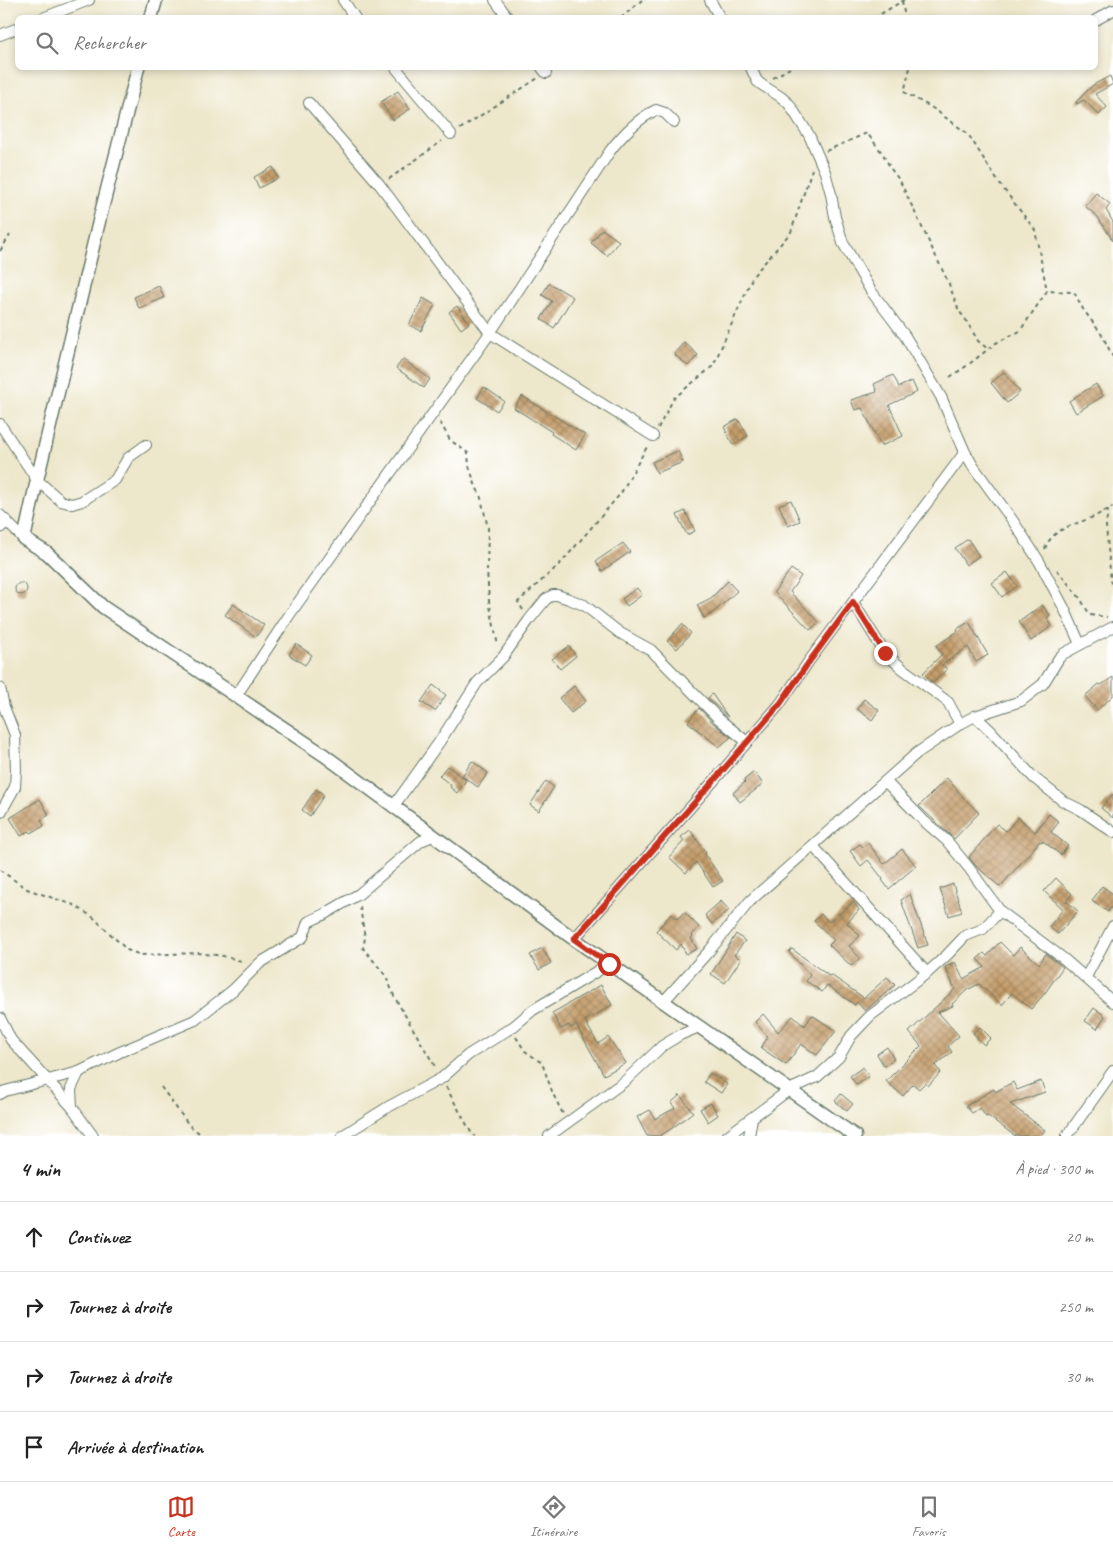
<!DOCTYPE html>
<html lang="fr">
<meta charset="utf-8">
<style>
body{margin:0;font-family:Caveat,sans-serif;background:#f6f6f6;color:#222}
.stop{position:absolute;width:15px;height:15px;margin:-11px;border:4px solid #c8321e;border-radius:50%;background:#fff}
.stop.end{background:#c8321e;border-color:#fff;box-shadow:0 1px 5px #0008}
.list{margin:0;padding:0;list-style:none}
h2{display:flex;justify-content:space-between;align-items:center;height:65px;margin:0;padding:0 20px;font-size:21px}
h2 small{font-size:16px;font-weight:400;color:#767676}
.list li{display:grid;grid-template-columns:32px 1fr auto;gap:15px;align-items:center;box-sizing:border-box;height:70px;padding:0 20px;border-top:1px solid #e0e0e0}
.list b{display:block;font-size:19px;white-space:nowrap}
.list em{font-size:16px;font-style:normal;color:#767676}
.icon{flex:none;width:28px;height:28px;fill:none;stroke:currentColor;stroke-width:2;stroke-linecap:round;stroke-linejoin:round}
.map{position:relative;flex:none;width:1113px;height:1136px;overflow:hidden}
.search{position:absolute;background:#fff;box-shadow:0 2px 8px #0003;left:15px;right:15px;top:15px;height:55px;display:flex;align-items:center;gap:12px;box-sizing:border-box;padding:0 18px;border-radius:8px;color:#767676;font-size:19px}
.sheet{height:345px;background:#fff}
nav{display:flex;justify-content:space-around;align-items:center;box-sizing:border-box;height:70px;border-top:1px solid #e0e0e0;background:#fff;font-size:14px;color:#767676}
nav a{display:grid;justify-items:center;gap:2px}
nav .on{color:#c8321e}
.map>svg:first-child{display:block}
.building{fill:url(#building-cross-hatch)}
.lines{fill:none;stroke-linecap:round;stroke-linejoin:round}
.minor-casing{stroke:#677869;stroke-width:12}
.tertiary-casing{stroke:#677869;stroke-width:15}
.path{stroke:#677869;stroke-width:2;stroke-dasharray:4 4;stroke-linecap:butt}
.minor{stroke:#fff;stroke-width:10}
.tertiary{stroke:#fff;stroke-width:12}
.route{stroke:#c8321e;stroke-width:6}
</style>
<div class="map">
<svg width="1113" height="1136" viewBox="0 0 1113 1136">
<defs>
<pattern id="building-cross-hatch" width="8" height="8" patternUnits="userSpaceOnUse" patternTransform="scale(1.25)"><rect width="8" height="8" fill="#c59d6a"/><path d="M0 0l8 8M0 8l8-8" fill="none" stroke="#9f8158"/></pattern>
</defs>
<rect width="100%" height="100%" fill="#fff"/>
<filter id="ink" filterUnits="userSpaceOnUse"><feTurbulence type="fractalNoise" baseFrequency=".02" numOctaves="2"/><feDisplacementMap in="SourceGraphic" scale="10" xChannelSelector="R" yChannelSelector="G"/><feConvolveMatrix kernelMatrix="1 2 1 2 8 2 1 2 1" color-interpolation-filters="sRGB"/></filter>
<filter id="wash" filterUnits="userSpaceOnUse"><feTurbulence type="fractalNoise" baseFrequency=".0096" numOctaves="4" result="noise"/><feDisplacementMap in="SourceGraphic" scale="20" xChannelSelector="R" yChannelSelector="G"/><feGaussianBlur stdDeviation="1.12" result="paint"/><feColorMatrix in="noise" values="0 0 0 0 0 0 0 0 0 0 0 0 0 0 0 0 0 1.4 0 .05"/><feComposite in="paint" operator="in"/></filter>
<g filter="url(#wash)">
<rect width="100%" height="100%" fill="#ede7cb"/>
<g id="blocks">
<g class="building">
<polygon points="1110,76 1113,84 1095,94 1107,107 1099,115 1084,100 1077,104 1076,102 1093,85"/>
<polygon points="398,91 410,109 393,120 381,102"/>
<polygon points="273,167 278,178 259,188 254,177"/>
<polygon points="1096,193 1110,204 1106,210 1113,222 1113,241 1097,216 1085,206"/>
<polygon points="602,229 619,241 607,256 591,243"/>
<polygon points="549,283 573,297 554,328 541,319 552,301 542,295"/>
<polygon points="159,286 164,298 139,308 134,297"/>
<polygon points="423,298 435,305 421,331 409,325"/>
<polygon points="457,306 469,323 461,329 449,312"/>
<polygon points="684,342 698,355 688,366 674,354"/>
<polygon points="403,359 430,379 424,388 396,368"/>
<polygon points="1004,372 1020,392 1007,403 991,383"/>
<polygon points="893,375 899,387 912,381 917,392 889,405 903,436 881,446 862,408 855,410 851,400 877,392 874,384"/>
<polygon points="1096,384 1103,396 1076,413 1069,401"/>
<polygon points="484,387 504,401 497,411 477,398"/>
<polygon points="522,396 585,435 576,450 551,434 552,432 514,408"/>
<polygon points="738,419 748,436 733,445 724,427"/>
<polygon points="678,451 683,462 657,473 652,462"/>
<polygon points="791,500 800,521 788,526 779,505"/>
<polygon points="685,511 695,531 687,535 677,515"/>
<polygon points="968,539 979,556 966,565 955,548"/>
<polygon points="623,543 630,552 602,571 596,561"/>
<polygon points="791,569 801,576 790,592 819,622 810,630 774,592"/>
<polygon points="1007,572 1017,586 1002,597 992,583"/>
<polygon points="728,581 737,591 713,613 704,618 697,605 711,598"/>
<circle cx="21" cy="589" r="6"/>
<polygon points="637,588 642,595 627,606 622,599"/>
<polygon points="233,604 264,625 256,637 225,615"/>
<polygon points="1042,605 1050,615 1047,618 1052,626 1031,641 1019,622"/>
<polygon points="969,622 988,655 976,662 968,647 942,665 947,669 933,683 923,673 942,654 936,646 958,631 957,629"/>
<polygon points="682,624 691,633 677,649 667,641"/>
<polygon points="296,644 312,655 305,665 289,655"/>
<polygon points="569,646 576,656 560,669 552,659"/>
<polygon points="1113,677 1113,696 1097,710 1085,696 1099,684 1101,685"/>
<polygon points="433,685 446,695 435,711 421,702"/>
<polygon points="574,686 586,701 571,713 559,698"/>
<polygon points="712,694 728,717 708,698"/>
<polygon points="864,699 879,710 872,720 857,709"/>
<polygon points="699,708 714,724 731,737 719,747 688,722"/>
<polygon points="472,761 488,773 478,787 462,776"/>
<polygon points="447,766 466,780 457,793 450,787 451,785 439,776"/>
<polygon points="754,772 763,784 740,802 733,793 745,782 744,780"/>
<polygon points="947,778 963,797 979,813 954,839 919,806"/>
<polygon points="546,781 554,787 539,811 530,805"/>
<polygon points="316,789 324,795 310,816 302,810"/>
<polygon points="1113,794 1113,818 1101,808"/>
<polygon points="40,799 49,815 41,820 44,826 31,833 29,831 21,836 10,818"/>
<polygon points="1049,814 1059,822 1051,832 1068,846 1061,855 1043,841 1042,842 1040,841 1000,887 975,865 969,857 997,824 1006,831 1018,817 1035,832"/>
<polygon points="690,830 706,853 705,854 723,881 713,887 696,862 686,873 669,857 684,841 681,837"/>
<polygon points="868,843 884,864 902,849 916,866 889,889 882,880 883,879 868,860 861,866 850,851 860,844 863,847"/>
<polygon points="1056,878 1072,894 1066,901 1078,911 1058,934 1049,927 1063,909 1044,891"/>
<polygon points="953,884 962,912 949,916 940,889"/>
<polygon points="1102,886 1113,894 1113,904 1108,912 1092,901"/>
<polygon points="910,894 928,945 918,948 901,900"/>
<polygon points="721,901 729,910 712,924 705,915"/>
<polygon points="853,902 859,910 847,923 860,936 849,946 860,958 851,966 829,945 834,940 814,921 821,914 829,922"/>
<polygon points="684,912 699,927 692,935 693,936 691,938 697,949 686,954 681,944 676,950 656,931 671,914 677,919"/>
<polygon points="736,934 745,941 734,955 741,959 725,983 711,974"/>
<polygon points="1000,942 1013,955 1020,947 1039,964 1046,954 1063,967 1045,993 1031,1009 1012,993 1002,1005 979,984 967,990 952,1004 953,1006 938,1012 959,1036 948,1046 952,1052 935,1066 941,1072 928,1086 925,1083 919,1089 913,1084 903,1096 886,1081 921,1046 909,1032 955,989 945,967 955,962 963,979 985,967 977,959 984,953 987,956"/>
<polygon points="542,948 551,963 539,970 530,955"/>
<polygon points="792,949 829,976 831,975 864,998 887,977 895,985 865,1011 857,1002 855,1005 827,985 822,992 806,981 810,975 789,952"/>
<polygon points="601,985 612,1005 585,1021 598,1044 608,1037 626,1063 604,1075 576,1025 571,1028 569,1025 561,1029 552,1013"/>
<polygon points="1094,1008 1105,1016 1097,1029 1085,1021"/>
<polygon points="763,1014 778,1032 793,1016 803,1025 804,1024 805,1026 812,1015 836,1031 817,1055 801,1044 786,1065 761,1048 768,1037 755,1022"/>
<polygon points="980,1027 991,1038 984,1045 973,1033"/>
<polygon points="887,1047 894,1059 884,1066 877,1054"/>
<polygon points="863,1067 869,1076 857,1085 850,1076"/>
<polygon points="710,1073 727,1084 721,1093 704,1082"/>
<polygon points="1041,1081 1045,1092 1010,1104 1045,1130 1040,1136 1015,1136 988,1116 986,1117 980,1108 972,1113 966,1106 994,1089 995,1092 1013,1082 1017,1090"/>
<polygon points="841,1094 853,1104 847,1111 835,1101"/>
<polygon points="680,1095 693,1112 671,1129 659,1136 647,1136 637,1117 650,1110 655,1119 675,1108 671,1103"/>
<polygon points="711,1103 718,1115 708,1122 700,1109"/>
</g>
</g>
</g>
<g filter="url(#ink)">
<use href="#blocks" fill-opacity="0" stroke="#677869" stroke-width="1"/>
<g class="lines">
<defs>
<g id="minor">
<polyline points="343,0 355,18"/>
<polyline points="495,0 508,18"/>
<polyline points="710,0 720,18"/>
<polyline points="43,18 89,0"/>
<polyline points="1096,20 1113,10"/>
<polyline points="0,35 18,28"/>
<polyline points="396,68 451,134"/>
<polyline points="542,68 546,73"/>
<polyline points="751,68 757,81 762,85 781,97 789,104 809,135 825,172 831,194 835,217 843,243 871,291 905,336 941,397 965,452 973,466 1013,521 1039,561 1064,608 1080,644"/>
<polyline points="309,103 380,185 490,333 653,436"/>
<polyline points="0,424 37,480 61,501 72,504 82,501 115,480 128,458 146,445"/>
<polyline points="0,515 24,539"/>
<polyline points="0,528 7,521"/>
<polyline points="853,602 885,653 903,669 948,702 960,724"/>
<polyline points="0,688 4,707 15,735 16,770 15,787 1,812"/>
<path d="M236,696L290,614L490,333L610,151C623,134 637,119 656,110L665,113L674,122"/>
<polyline points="975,716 991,731 1033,777 1063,801 1081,810 1113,832"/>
<polyline points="886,782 924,821 947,841 969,868 1000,911 1064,959 1113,1002"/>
<polyline points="393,807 440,741 477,683 503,657 529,620 546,599 553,595 557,595 569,599 584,605 620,633 651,650 719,719 747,742"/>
<polyline points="813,846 927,973"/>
<polyline points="574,939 711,784 780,704 809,661 965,452"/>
<polyline points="1086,977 1113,926"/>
<polyline points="663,1002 710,950 750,901 917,753 960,724 975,716 1021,701 1043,684 1059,658 1063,654 1113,627"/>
<polyline points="0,1018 11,1040 72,1107 93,1136"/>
<polyline points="0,1094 5,1091 79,1072 120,1052 195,1020 233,990 260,963 303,937 308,922 323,915 359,894 421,841 433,836"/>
<polyline points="72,1107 71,1089 79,1072"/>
<polyline points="342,1136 388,1107 442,1078 468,1055 514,1026 533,1010 609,964"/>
<polyline points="549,1136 625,1081 662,1046 680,1035 699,1027"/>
<polyline points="727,1136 789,1090 817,1077 839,1057 851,1036 870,1016 927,973 947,955 965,936 983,929 1000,911"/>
<polyline points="749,1136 752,1118"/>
<polyline points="1067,1136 1113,1071"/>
</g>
<g id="tertiary">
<polyline points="151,18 156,0"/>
<polyline points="138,68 101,213 37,480 24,539 47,553 103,607 324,755 567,934 855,1136"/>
</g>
</defs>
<use href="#minor" class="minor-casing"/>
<use href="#tertiary" class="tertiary-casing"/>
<g class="path">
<polyline points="902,1 905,18"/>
<polyline points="621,18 642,0"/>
<polyline points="874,18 904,0"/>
<polyline points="910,68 904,92 934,109 968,134 999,183 1035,230 1047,291"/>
<polyline points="773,78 790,68"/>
<polyline points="460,129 538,78"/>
<polyline points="826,151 867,133 883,154 891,169 900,181 949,284 959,311 966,320 978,341 988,349"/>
<polyline points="389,179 442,141"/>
<polyline points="0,251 10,235"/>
<polyline points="950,377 968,365 996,343 1020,331 1047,291 1074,292 1083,309 1102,335 1113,357"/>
<polyline points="440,422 450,440 468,453 469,466 476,487 480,494 488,528 487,570 489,601 498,646"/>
<polyline points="658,428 674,398 713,366 753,276 791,232 812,169"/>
<polyline points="1108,509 1106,526 1111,581 1113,584"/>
<path d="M1045,549C1052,529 1071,526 1088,519C1097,516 1104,511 1113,507"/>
<polyline points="1057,570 1080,598 1090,615 1107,617"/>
<polyline points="523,610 518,602 562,562 621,493 648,445"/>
<polyline points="0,870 27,889 50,897 74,905 94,918 127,950 141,955 198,953 223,956 245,962"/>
<polyline points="360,907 365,938 363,948 386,976 395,998 436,1068"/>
<polyline points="516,1037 525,1051 542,1063 553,1094 563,1114"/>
<polyline points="161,1087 189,1125 203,1136"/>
<polyline points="446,1087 472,1134 475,1136"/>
</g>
<use href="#minor" class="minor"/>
<use href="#tertiary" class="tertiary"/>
</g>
</g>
<g class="lines" filter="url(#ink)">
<polyline class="route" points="609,964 574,939 711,784 780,704 809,662 853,602 885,653"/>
</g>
</svg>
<div class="stop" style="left:609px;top:964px"></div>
<div class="stop end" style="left:885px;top:653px"></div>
<div class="search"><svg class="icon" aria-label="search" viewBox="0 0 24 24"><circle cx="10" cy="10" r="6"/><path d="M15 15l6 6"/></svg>Rechercher</div>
</div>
<section class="sheet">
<h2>4 min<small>À pied · 300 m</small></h2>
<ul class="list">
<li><svg class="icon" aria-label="ahead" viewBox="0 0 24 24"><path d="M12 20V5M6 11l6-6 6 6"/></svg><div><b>Continuez</b></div><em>20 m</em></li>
<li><svg class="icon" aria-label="right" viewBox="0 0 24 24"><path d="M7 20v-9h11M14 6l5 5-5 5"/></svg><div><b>Tournez à droite</b></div><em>250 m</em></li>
<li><svg class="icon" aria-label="right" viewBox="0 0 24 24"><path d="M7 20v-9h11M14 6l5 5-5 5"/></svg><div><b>Tournez à droite</b></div><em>30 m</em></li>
<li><svg class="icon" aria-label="arrive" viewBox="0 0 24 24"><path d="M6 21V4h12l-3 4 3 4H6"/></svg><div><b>Arrivée à destination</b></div></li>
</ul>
</section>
<nav>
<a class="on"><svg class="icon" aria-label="map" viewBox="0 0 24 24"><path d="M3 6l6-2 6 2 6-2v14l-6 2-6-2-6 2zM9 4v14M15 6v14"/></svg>Carte</a>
<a><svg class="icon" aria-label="directions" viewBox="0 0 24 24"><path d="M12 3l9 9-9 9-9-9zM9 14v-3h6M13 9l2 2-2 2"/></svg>Itinéraire</a>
<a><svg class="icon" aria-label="saved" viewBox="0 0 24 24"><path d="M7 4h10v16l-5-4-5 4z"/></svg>Favoris</a>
</nav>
